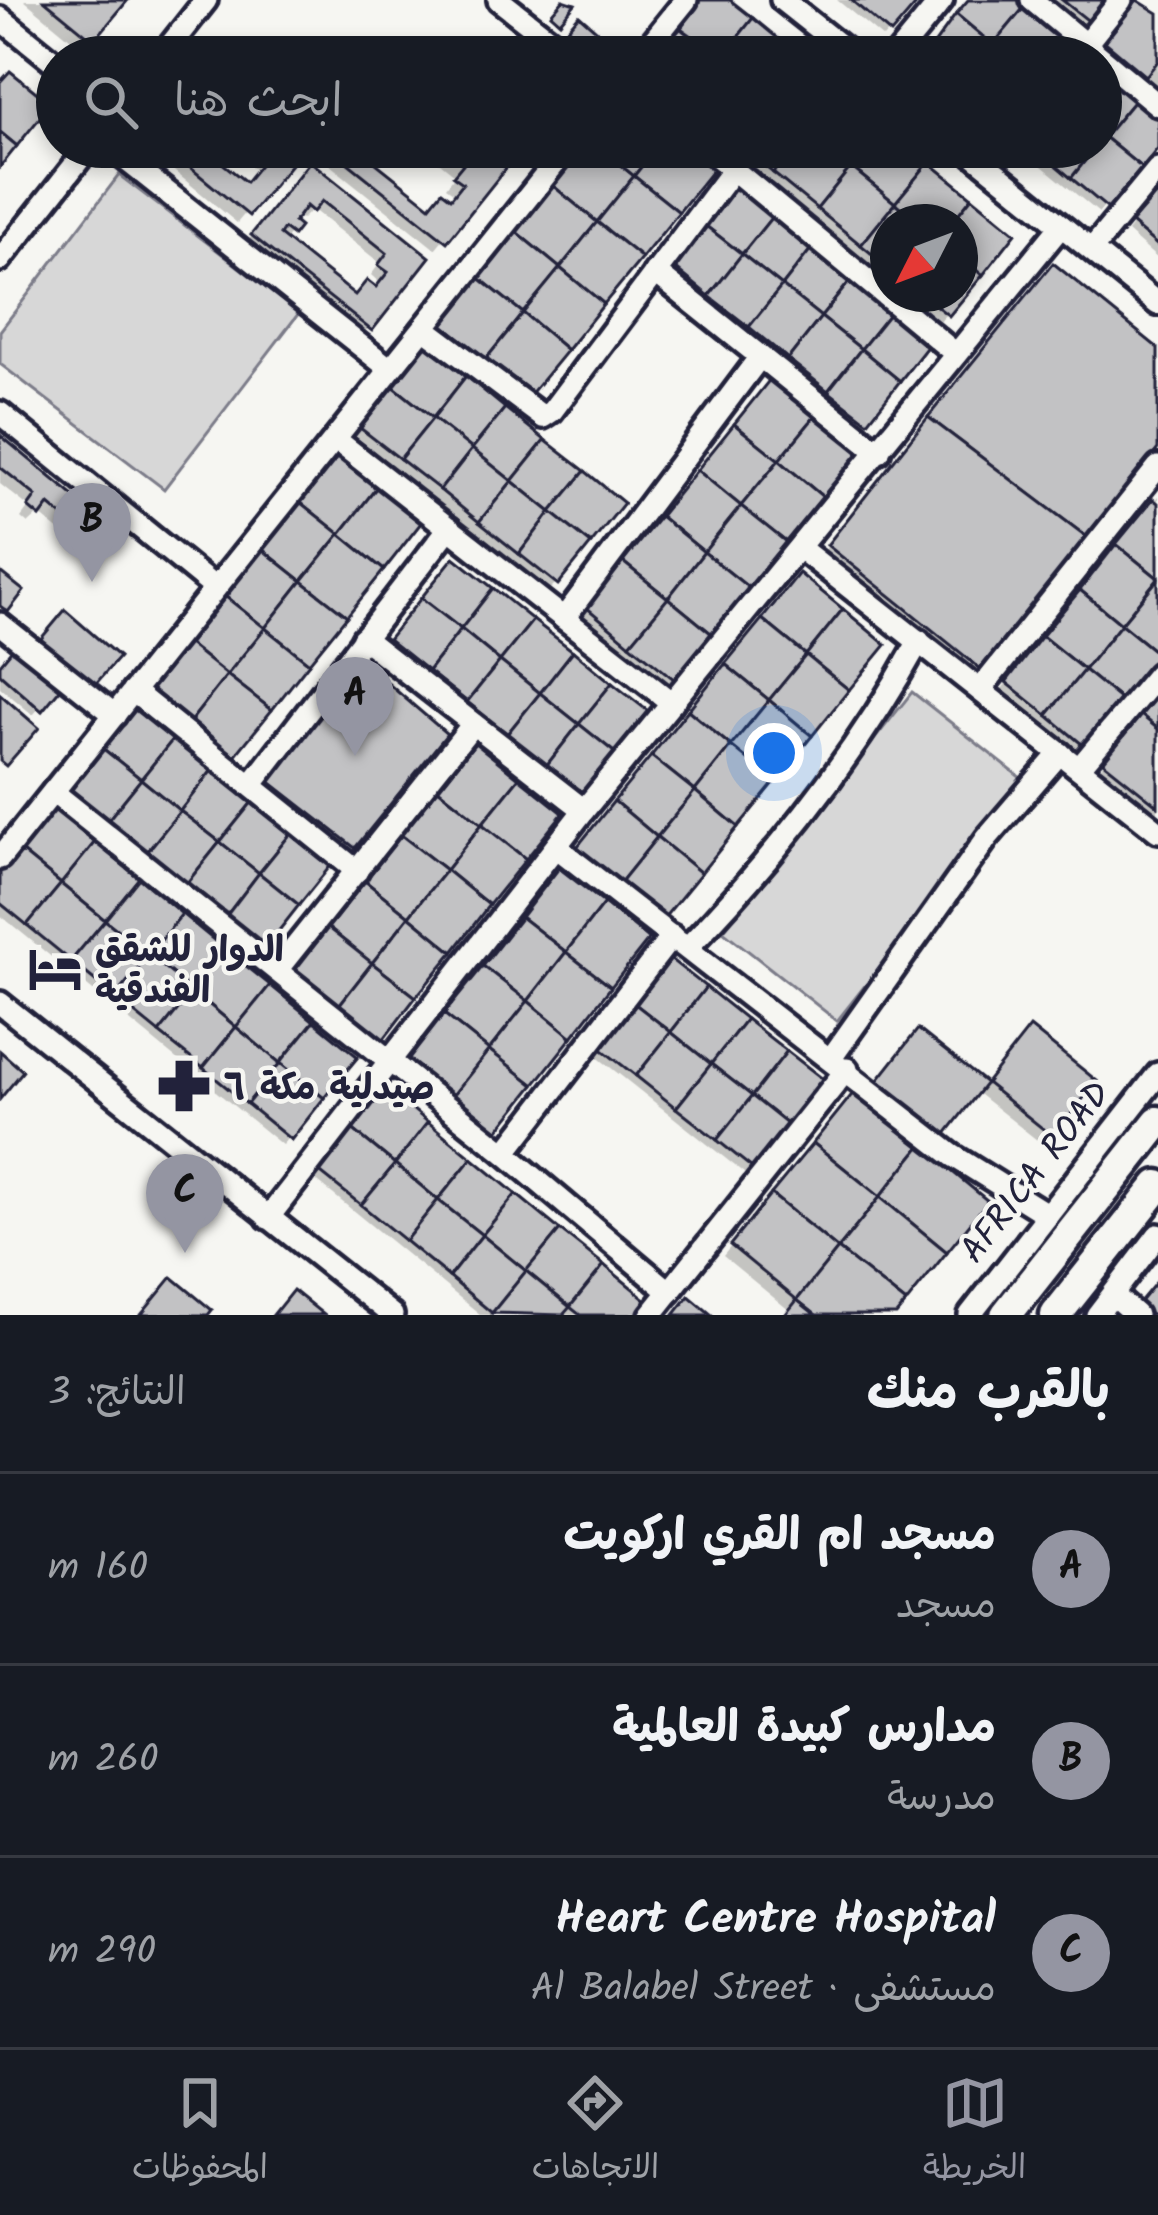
<!DOCTYPE html>
<html lang="ar">
<meta charset="utf-8">
<style>
body{margin:0;font-family:Kalam,"Playpen Sans Arabic",sans-serif;background:#242831;color:#f1f3f6;direction:rtl}
.compass{position:absolute;left:870px;top:204px;width:108px;height:108px;border-radius:50%;background:#171b24;box-shadow:0 6px 18px #0003;rotate:228deg}
.you{position:absolute;left:774px;top:753px;width:42px;height:42px;margin:-30px;border:9px solid #fff;border-radius:50%;background:#1a73e8;box-shadow:0 0 0 18px #1a73e833}
.badge{display:grid;place-items:center;width:78px;height:78px;border-radius:50%;background:#9495a2;color:#111;font-size:39px;font-weight:700}
.pin{position:absolute;translate:-50% -99px;filter:drop-shadow(0 3px 6px #0008)}
.pin::after{content:'';position:absolute;top:63px;width:42px;height:36px;background:inherit;clip-path:polygon(0 0,100% 0,50% 100%)}
.list{margin:0;padding:0;list-style:none}
h2{display:flex;justify-content:space-between;align-items:center;height:156px;margin:0;padding:0 48px;font-size:51px}
h2 small{font-size:39px;font-weight:400;color:#9ea1a6}
.list li{display:grid;grid-template-columns:78px 1fr auto;gap:36px;align-items:center;box-sizing:border-box;height:192px;padding:0 48px;border-top:3px solid #363941}
.list b{display:block;font-size:45px;white-space:nowrap}
.list p{margin:0;font-size:39px;white-space:nowrap;color:#9ea1a6}
.list em{font-size:39px;font-style:normal;color:#9ea1a6}
.icon{flex:none;width:66px;height:66px;fill:none;stroke:currentColor;stroke-width:2;stroke-linecap:round;stroke-linejoin:round}
.map{position:relative;flex:none;width:1158px;height:1315px;overflow:hidden;direction:ltr}
.search{position:absolute;background:#171b24;box-shadow:0 6px 18px #0003;left:36px;right:36px;top:36px;height:132px;display:flex;align-items:center;gap:30px;box-sizing:border-box;padding:0 42px;border-radius:66px;color:#9ea1a6;font-size:45px}
.sheet{height:732px;background:#171b24}
nav{display:flex;justify-content:space-around;align-items:center;box-sizing:border-box;height:168px;border-top:3px solid #363941;background:#171b24;font-size:33px;color:#9ea1a6}
nav a{display:grid;justify-items:center;gap:6px}
nav .on{color:#9495a2}
.map>svg:first-child{display:block}
.green{fill:#d7d7d7;stroke:#7c7c89;stroke-width:3}
.shadow{fill:#0003;fill-rule:evenodd}
.building{fill:#c2c2c4;stroke:#22223b;stroke-width:3;fill-rule:evenodd}
.lines{fill:none;stroke-linecap:round;stroke-linejoin:round}
.minor-casing{stroke:#22223b;stroke-width:30}
.highway-casing{stroke:#22223b;stroke-width:39}
.minor{stroke:#f6f6f2;stroke-width:21}
.highway{stroke:#f6f6f2;stroke-width:30}
.labels{text-anchor:middle;stroke-width:9;stroke-linejoin:round;paint-order:stroke}
.poi-label{font-size:36px;font-weight:bold;fill:#22223b;stroke:#f6f6f2;text-anchor:start}
.street-label{font-size:36px;fill:#22223b;stroke:#f6f6f2}
</style>
<div class="map">
<svg width="1158" height="1315" viewBox="0 0 1158 1315">
<rect width="100%" height="100%" fill="#f6f6f2"/>
<filter id="ink" filterUnits="userSpaceOnUse"><feTurbulence type="fractalNoise" baseFrequency=".00833" numOctaves="2"/><feDisplacementMap in="SourceGraphic" scale="24" xChannelSelector="R" yChannelSelector="G"/><feConvolveMatrix kernelMatrix="1 2 1 2 8 2 1 2 1" color-interpolation-filters="sRGB"/></filter>
<g filter="url(#ink)">
<g class="green">
<polygon points="119,175 299,313 164,489 0,364 0,331"/>
<polygon points="912,692 1026,782 837,1021 723,931"/>
</g>
<g class="shadow">
<polygon points="24,0 124,0 83,49"/>
<polygon points="697,0 725,0 795,57 651,57"/>
<polygon points="837,0 916,0 883,38"/>
<polygon points="970,0 1018,0 1086,57 923,57"/>
<polygon points="1047,0 1106,0 1082,28"/>
<polygon points="1140,1 1158,17 1158,98 1099,48"/>
<polygon points="579,19 608,44 597,57 566,34"/>
<polygon points="1101,69 1158,117 1158,143 1099,213 1019,147 1101,147"/>
<polygon points="145,147 198,147 245,186 257,171 228,147 301,147 237,223"/>
<polygon points="327,147 364,147 358,153 429,209 456,194 446,187 455,175 420,147 474,147 501,169 435,249 320,157"/>
<polygon points="585,147 688,147 528,393 437,331"/>
<polygon points="727,147 906,147 1012,234 940,321 907,294 960,294 960,222 888,222 888,279"/>
<path d="M301,174L426,257L360,338L244,246ZM312,209L380,263L371,275L380,283L375,290L354,298L283,242L296,227L290,222L296,215L302,219Z"/>
<polygon points="729,192 929,340 859,427 665,272"/>
<polygon points="1158,192 1158,259 1127,232"/>
<polygon points="1044,276 1158,352 1158,445 970,677 820,556"/>
<polygon points="420,355 556,583 549,590 356,436"/>
<polygon points="765,389 673,678 666,685 581,616"/>
<polygon points="0,439 76,528 67,537 39,514 28,524 21,518 29,507 0,484"/>
<polygon points="326,462 232,755 225,762 141,695"/>
<polygon points="1158,496 1158,659 1080,754 1001,690"/>
<polygon points="448,567 584,795 577,802 384,647"/>
<polygon points="792,584 662,916 572,855"/>
<polygon points="0,667 57,688 33,715 0,687"/>
<polygon points="348,671 353,846 344,855 257,788"/>
<polygon points="1158,696 1158,823 1096,773"/>
<polygon points="128,717 264,945 257,951 64,797"/>
<polygon points="0,871 354,1057 282,1145 0,915"/>
<polygon points="659,966 755,1170 749,1177 591,1052"/>
<polygon points="919,1033 985,1086 1021,1041 1051,1135 1042,1144 975,1091"/>
<polygon points="378,1097 644,1302 633,1315 481,1315 313,1178"/>
<polygon points="845,1105 984,1201 892,1315 786,1315 790,1311 723,1256"/>
</g>
<g class="building">
<polygon points="44,0 128,0 94,41"/>
<polygon points="563,0 575,4 560,22 551,14"/>
<polygon points="695,0 730,0 753,18 722,57 675,24"/>
<polygon points="851,0 920,0 891,34"/>
<polygon points="968,0 1022,0 1027,4 993,45 956,14"/>
<polygon points="1062,0 1110,0 1091,23"/>
<polygon points="1137,0 1158,13 1158,61 1146,76 1103,40"/>
<polygon points="1027,4 1064,35 1046,57 1008,57 993,45"/>
<polygon points="956,14 993,45 983,57 925,57"/>
<polygon points="579,15 612,44 601,57 567,29"/>
<polygon points="753,18 797,54 795,57 722,57"/>
<polygon points="675,24 715,57 649,57"/>
<polygon points="1064,35 1091,57 1046,57"/>
<polygon points="1101,66 1138,96 1104,137 1101,134"/>
<polygon points="10,71 51,104 17,146 0,132 0,82"/>
<polygon points="1138,96 1158,113 1158,148 1142,168 1104,137"/>
<polygon points="0,132 17,146 0,167"/>
<polygon points="1104,137 1142,168 1108,209 1071,178"/>
<polygon points="165,147 202,147 246,182 264,160 249,147 305,147 249,216"/>
<polygon points="328,147 356,147 430,206 442,191 451,198 463,183 453,176 463,164 441,147 479,147 506,168 447,242"/>
<polygon points="583,147 598,147 634,176 597,222 552,185"/>
<polygon points="598,147 657,147 634,176"/>
<polygon points="657,147 692,147 716,166 679,212 634,176"/>
<polygon points="741,147 795,147 773,173"/>
<polygon points="795,147 826,147 851,167 817,209 773,173"/>
<polygon points="826,147 867,147 851,167"/>
<polygon points="867,147 910,147 929,162 895,203 851,167"/>
<polygon points="1034,147 1096,147 1071,178"/>
<path d="M310,161L430,257L372,331L251,235ZM322,201L387,253L378,265L388,272L376,287L367,280L355,295L280,235L284,229L293,236L300,227L294,222L306,206L313,212Z"/>
<polygon points="929,162 972,197 952,222 918,222 895,203"/>
<polygon points="851,167 895,203 861,245 817,209"/>
<polygon points="634,176 679,212 642,258 597,222"/>
<polygon points="735,181 775,213 742,254 702,223"/>
<polygon points="552,185 597,222 560,268 515,231"/>
<polygon points="1158,192 1158,246 1131,223"/>
<polygon points="972,197 1016,233 983,275 960,256 960,222 952,222"/>
<polygon points="895,203 918,222 888,222 888,267 861,245"/>
<polygon points="775,213 815,244 782,286 742,254"/>
<polygon points="597,222 642,258 604,304 560,268"/>
<polygon points="702,223 742,254 709,296 670,264"/>
<polygon points="515,231 560,268 523,313 478,277"/>
<polygon points="815,244 854,276 821,317 782,286"/>
<polygon points="742,254 782,286 749,327 709,296"/>
<polygon points="960,256 983,275 949,316 921,294 960,294"/>
<polygon points="1053,263 1158,348 1158,449 1087,537 928,417"/>
<polygon points="560,268 604,304 567,350 523,313"/>
<polygon points="854,276 894,308 861,349 821,317"/>
<polygon points="478,277 523,313 486,359 441,323"/>
<polygon points="782,286 821,317 788,359 749,327"/>
<polygon points="894,308 933,339 900,381 861,349"/>
<polygon points="523,313 567,350 530,395 486,359"/>
<polygon points="821,317 861,349 828,391 788,359"/>
<polygon points="426,345 466,376 433,418 393,386"/>
<polygon points="861,349 900,381 868,422 828,391"/>
<polygon points="466,376 505,408 472,449 433,418"/>
<polygon points="771,378 816,415 779,460 734,424"/>
<polygon points="393,386 433,418 400,459 360,428"/>
<polygon points="505,408 545,440 512,481 472,449"/>
<polygon points="816,415 861,451 823,497 779,460"/>
<polygon points="928,417 1087,537 982,670 827,545"/>
<polygon points="433,418 472,449 440,490 400,459"/>
<polygon points="734,424 779,460 741,506 697,470"/>
<polygon points="0,435 93,512 79,530 49,505 40,517 28,507 36,496 0,467"/>
<polygon points="545,440 585,471 551,512 512,481"/>
<polygon points="472,449 512,481 479,522 440,490"/>
<polygon points="333,452 377,487 340,534 296,499"/>
<polygon points="779,460 823,497 786,542 741,506"/>
<polygon points="697,470 741,506 704,552 660,516"/>
<polygon points="585,471 624,503 591,544 551,512"/>
<polygon points="512,481 551,512 519,554 479,522"/>
<polygon points="377,487 421,523 384,570 340,534"/>
<polygon points="296,499 340,534 302,581 258,546"/>
<polygon points="1153,499 1158,503 1158,578 1116,544"/>
<polygon points="741,506 786,542 749,588 704,552"/>
<polygon points="551,512 591,544 558,585 519,554"/>
<polygon points="660,516 704,552 668,598 623,562"/>
<polygon points="340,534 384,570 347,616 302,581"/>
<polygon points="1116,544 1158,578 1121,624 1080,590"/>
<polygon points="258,546 302,581 265,628 221,593"/>
<polygon points="704,552 749,588 712,634 668,598"/>
<polygon points="454,557 493,588 461,629 421,598"/>
<polygon points="623,562 668,598 630,644 586,607"/>
<polygon points="0,572 24,591 8,612 0,606"/>
<polygon points="799,573 843,609 806,655 762,619"/>
<polygon points="1158,579 1158,654 1121,624"/>
<polygon points="302,581 347,616 309,663 265,628"/>
<polygon points="493,588 533,620 500,661 461,629"/>
<polygon points="1080,590 1121,624 1084,670 1042,636"/>
<polygon points="221,593 265,628 227,675 183,640"/>
<polygon points="421,598 461,629 428,671 388,639"/>
<polygon points="668,598 712,634 675,680 630,644"/>
<polygon points="843,609 886,645 849,690 806,655"/>
<polygon points="65,610 119,657 93,687 39,641"/>
<polygon points="762,619 806,655 769,700 725,664"/>
<polygon points="533,620 573,651 540,693 500,661"/>
<polygon points="1121,624 1158,654 1158,664 1126,704 1084,670"/>
<polygon points="265,628 309,663 272,710 227,675"/>
<polygon points="461,629 500,661 467,702 428,671"/>
<polygon points="1042,636 1084,670 1047,715 1006,682"/>
<polygon points="183,640 227,675 190,722 146,687"/>
<polygon points="14,647 61,688 42,711 0,674 0,664"/>
<polygon points="573,651 612,683 579,724 540,693"/>
<polygon points="806,655 849,690 812,736 769,700"/>
<polygon points="357,657 447,734 355,848 264,777"/>
<polygon points="500,661 540,693 507,734 467,702"/>
<polygon points="725,664 769,700 731,746 688,710"/>
<polygon points="1084,670 1126,704 1089,750 1047,715"/>
<polygon points="227,675 272,710 234,757 190,722"/>
<polygon points="612,683 652,714 619,756 579,724"/>
<polygon points="540,693 579,724 546,766 507,734"/>
<polygon points="0,694 39,728 6,766 0,761"/>
<polygon points="1158,694 1158,729 1141,715"/>
<polygon points="769,700 812,736 775,782 731,746"/>
<polygon points="134,706 174,738 141,779 101,747"/>
<polygon points="688,710 731,746 695,791 651,756"/>
<polygon points="1141,715 1158,729 1158,806 1103,762"/>
<polygon points="579,724 619,756 586,797 546,766"/>
<polygon points="174,738 213,769 180,811 141,779"/>
<polygon points="475,743 519,778 482,824 438,789"/>
<polygon points="731,746 775,782 738,827 695,791"/>
<polygon points="101,747 141,779 108,820 68,789"/>
<polygon points="651,756 695,791 657,837 614,801"/>
<polygon points="213,769 253,801 220,842 180,811"/>
<polygon points="519,778 563,813 526,859 482,824"/>
<polygon points="141,779 180,811 147,852 108,820"/>
<polygon points="438,789 482,824 446,870 401,835"/>
<polygon points="695,791 738,827 701,873 657,837"/>
<polygon points="253,801 292,832 259,873 220,842"/>
<polygon points="614,801 657,837 620,883 577,847"/>
<polygon points="51,806 95,842 61,884 17,848"/>
<polygon points="180,811 220,842 187,883 147,852"/>
<polygon points="482,824 526,859 489,905 446,870"/>
<polygon points="292,832 332,864 299,905 259,873"/>
<polygon points="401,835 446,870 409,916 365,881"/>
<polygon points="657,837 701,873 664,918 620,883"/>
<polygon points="95,842 139,878 105,920 61,884"/>
<polygon points="220,842 259,873 227,915 187,883"/>
<polygon points="17,848 61,884 27,925 0,903 0,869"/>
<polygon points="559,868 604,903 566,952 521,917"/>
<polygon points="446,870 489,905 453,952 409,916"/>
<polygon points="259,873 299,905 266,947 227,915"/>
<polygon points="139,878 182,914 149,955 105,920"/>
<polygon points="365,881 409,916 372,963 328,928"/>
<polygon points="61,884 105,920 71,961 27,925"/>
<polygon points="604,903 649,939 611,987 566,952"/>
<polygon points="182,914 226,950 193,991 149,955"/>
<polygon points="409,916 453,952 416,997 372,963"/>
<polygon points="521,917 566,952 528,1001 483,966"/>
<polygon points="105,920 149,955 115,997 71,961"/>
<polygon points="328,928 372,963 336,1009 292,974"/>
<polygon points="226,950 270,985 236,1027 193,991"/>
<polygon points="566,952 611,987 572,1037 528,1001"/>
<polygon points="149,955 193,991 159,1033 115,997"/>
<polygon points="665,955 706,987 671,1032 630,1000"/>
<polygon points="372,963 416,997 380,1044 336,1009"/>
<polygon points="483,966 528,1001 489,1050 444,1014"/>
<polygon points="270,985 314,1021 280,1063 236,1027"/>
<polygon points="706,987 746,1019 711,1064 671,1032"/>
<polygon points="193,991 236,1027 203,1068 159,1033"/>
<polygon points="630,1000 671,1032 636,1076 595,1044"/>
<polygon points="528,1001 572,1037 534,1085 489,1050"/>
<polygon points="444,1014 489,1050 450,1099 406,1063"/>
<polygon points="746,1019 787,1051 752,1096 711,1064"/>
<polygon points="314,1021 358,1057 324,1098 280,1063"/>
<polygon points="236,1027 280,1063 247,1104 203,1068"/>
<polygon points="1030,1027 1097,1081 1053,1137 986,1083"/>
<polygon points="918,1029 986,1083 942,1139 874,1085"/>
<polygon points="671,1032 711,1064 676,1108 636,1076"/>
<polygon points="489,1050 534,1085 495,1134 450,1099"/>
<polygon points="0,1051 23,1071 0,1099"/>
<polygon points="787,1051 828,1083 792,1128 752,1096"/>
<polygon points="280,1063 324,1098 291,1140 247,1104"/>
<polygon points="711,1064 752,1096 717,1140 676,1108"/>
<polygon points="384,1086 428,1122 395,1164 351,1128"/>
<polygon points="854,1092 921,1146 880,1197 813,1143"/>
<polygon points="752,1096 792,1128 757,1172 717,1140"/>
<polygon points="428,1122 472,1158 438,1200 395,1164"/>
<polygon points="351,1128 395,1164 361,1205 317,1170"/>
<polygon points="813,1143 880,1197 838,1249 771,1194"/>
<polygon points="921,1146 988,1201 947,1252 880,1197"/>
<polygon points="472,1158 516,1194 482,1235 438,1200"/>
<polygon points="395,1164 438,1200 405,1241 361,1205"/>
<polygon points="516,1194 560,1230 526,1271 482,1235"/>
<polygon points="771,1194 838,1249 797,1300 730,1245"/>
<polygon points="880,1197 947,1252 906,1303 838,1249"/>
<polygon points="438,1200 482,1235 449,1277 405,1241"/>
<polygon points="560,1230 604,1265 570,1307 526,1271"/>
<polygon points="482,1235 526,1271 492,1313 449,1277"/>
<polygon points="838,1249 906,1303 896,1315 816,1315 797,1300"/>
<polygon points="604,1265 648,1301 637,1315 580,1315 570,1307"/>
<polygon points="526,1271 570,1307 563,1315 492,1313"/>
<polygon points="172,1277 212,1310 208,1315 141,1315"/>
<polygon points="1158,1280 1158,1315 1151,1315 1138,1304"/>
<polygon points="293,1290 324,1315 273,1315"/>
<polygon points="689,1296 712,1315 674,1315"/>
<polygon points="797,1300 816,1315 785,1315"/>
</g>
<g class="lines">
<defs>
<g id="minor">
<polyline points="499,0 572,57"/>
<polyline points="782,0 854,57"/>
<polyline points="1032,0 1158,105"/>
<polyline points="0,18 57,64"/>
<polyline points="1086,44 1121,0"/>
<polyline points="161,57 206,0"/>
<polyline points="640,57 686,0"/>
<polyline points="895,57 942,0"/>
<polyline points="110,147 390,369"/>
<polyline points="706,147 956,354"/>
<polyline points="964,147 1158,304"/>
<polyline points="1092,249 1158,169"/>
<polyline points="0,260 89,147"/>
<polyline points="655,272 879,452"/>
<polyline points="424,328 543,417 552,411 734,168"/>
<polyline points="0,413 215,588"/>
<polyline points="335,439 672,703"/>
<polyline points="801,549 1158,831"/>
<polyline points="564,618 759,358"/>
<polyline points="0,624 115,715"/>
<polyline points="363,638 584,810"/>
<polyline points="980,690 1158,467"/>
<polyline points="133,691 357,871"/>
<polyline points="1079,768 1158,674"/>
<polyline points="252,784 449,528"/>
<polyline points="53,792 505,1153 670,1292"/>
<polyline points="556,847 952,1155 1048,1215"/>
<polyline points="0,858 568,147"/>
<path d="M687,948C777,855 856,755 919,641"/>
<polyline points="277,970 473,724"/>
<polyline points="0,1003 392,1315"/>
<polyline points="832,1057 987,838 1060,753"/>
<polyline points="505,1153 672,936"/>
<polyline points="268,1218 584,810 1061,226"/>
<polyline points="1113,1295 1136,1315"/>
<polyline points="651,1315 847,1069"/>
<polyline points="970,1315 1158,1074"/>
<polyline points="1097,1315 1158,1235"/>
</g>
<g id="highway">
<polyline points="1006,1315 1158,1122"/>
<polyline points="1056,1315 1158,1186"/>
</g>
</defs>
<use href="#minor" class="minor-casing"/>
<use href="#highway" class="highway-casing"/>
<use href="#minor" class="minor"/>
<use href="#highway" class="highway"/>
</g>
</g>
<defs>
<symbol id="hotel-bare" viewBox="-9 -9 18 18"><path d="M-6-4.5h1.5V1H6V5H4.5V3h-9V5H-6ZM-4 0a1.8 1.8 0 1 1 3.6 0ZM.5 0V-2.5h3Q6-2.5 6 0Z" fill="#22223b" stroke="#f6f6f2" stroke-width="2.5" paint-order="stroke"/></symbol>
<symbol id="pharmacy-bare" viewBox="-9 -9 18 18"><path d="M-2-6h4v4h4v4h-4v4h-4v-4h-4v-4h4Z" fill="#22223b" stroke="#f6f6f2" stroke-width="2.5" paint-order="stroke"/></symbol>
</defs>
<g fill-rule="evenodd">
<use href="#hotel-bare" x="17" y="931" width="76" height="76"/>
<use href="#pharmacy-bare" x="146" y="1048" width="76" height="76"/>
</g>
<g class="labels">
<g class="poi-label">
<text x="95" y="961">الدوار للشقق<tspan x="95" dy="41">الفندقية</tspan></text>
<text x="224" y="1099">صيدلية مكة ٦</text>
</g>
<g class="street-label">
<text transform="translate(1034 1171) rotate(-52)" y="13">AFRICA ROAD</text>
</g>
</g>
</svg>
<svg class="compass" viewBox="-18 -18 36 36"><path d="M0-13l5 13h-10z" fill="#e53935"/><path d="M0 13l5-13h-10z" fill="#9ea1a6"/></svg>
<div class="you"></div>
<div class="pin badge" style="left:355px;top:756px">A</div>
<div class="pin badge" style="left:92px;top:582px">B</div>
<div class="pin badge" style="left:185px;top:1253px">C</div>
<div class="search"><svg class="icon" aria-label="search" viewBox="0 0 24 24"><circle cx="10" cy="10" r="6"/><path d="M15 15l6 6"/></svg>ابحث هنا</div>
</div>
<section class="sheet">
<h2>بالقرب منك<small>النتائج: 3</small></h2>
<ul class="list">
<li><span class="badge">A</span><div><b>مسجد ام القري اركويت</b><p>مسجد</p></div><em>160 m</em></li>
<li><span class="badge">B</span><div><b>مدارس كبيدة العالمية</b><p>مدرسة</p></div><em>260 m</em></li>
<li><span class="badge">C</span><div><b>Heart Centre Hospital</b><p>مستشفى · Al Balabel Street</p></div><em>290 m</em></li>
</ul>
</section>
<nav>
<a class="on"><svg class="icon" aria-label="map" viewBox="0 0 24 24"><path d="M3 6l6-2 6 2 6-2v14l-6 2-6-2-6 2zM9 4v14M15 6v14"/></svg>الخريطة</a>
<a><svg class="icon" aria-label="directions" viewBox="0 0 24 24"><path d="M12 3l9 9-9 9-9-9zM9 14v-3h6M13 9l2 2-2 2"/></svg>الاتجاهات</a>
<a><svg class="icon" aria-label="saved" viewBox="0 0 24 24"><path d="M7 4h10v16l-5-4-5 4z"/></svg>المحفوظات</a>
</nav>
